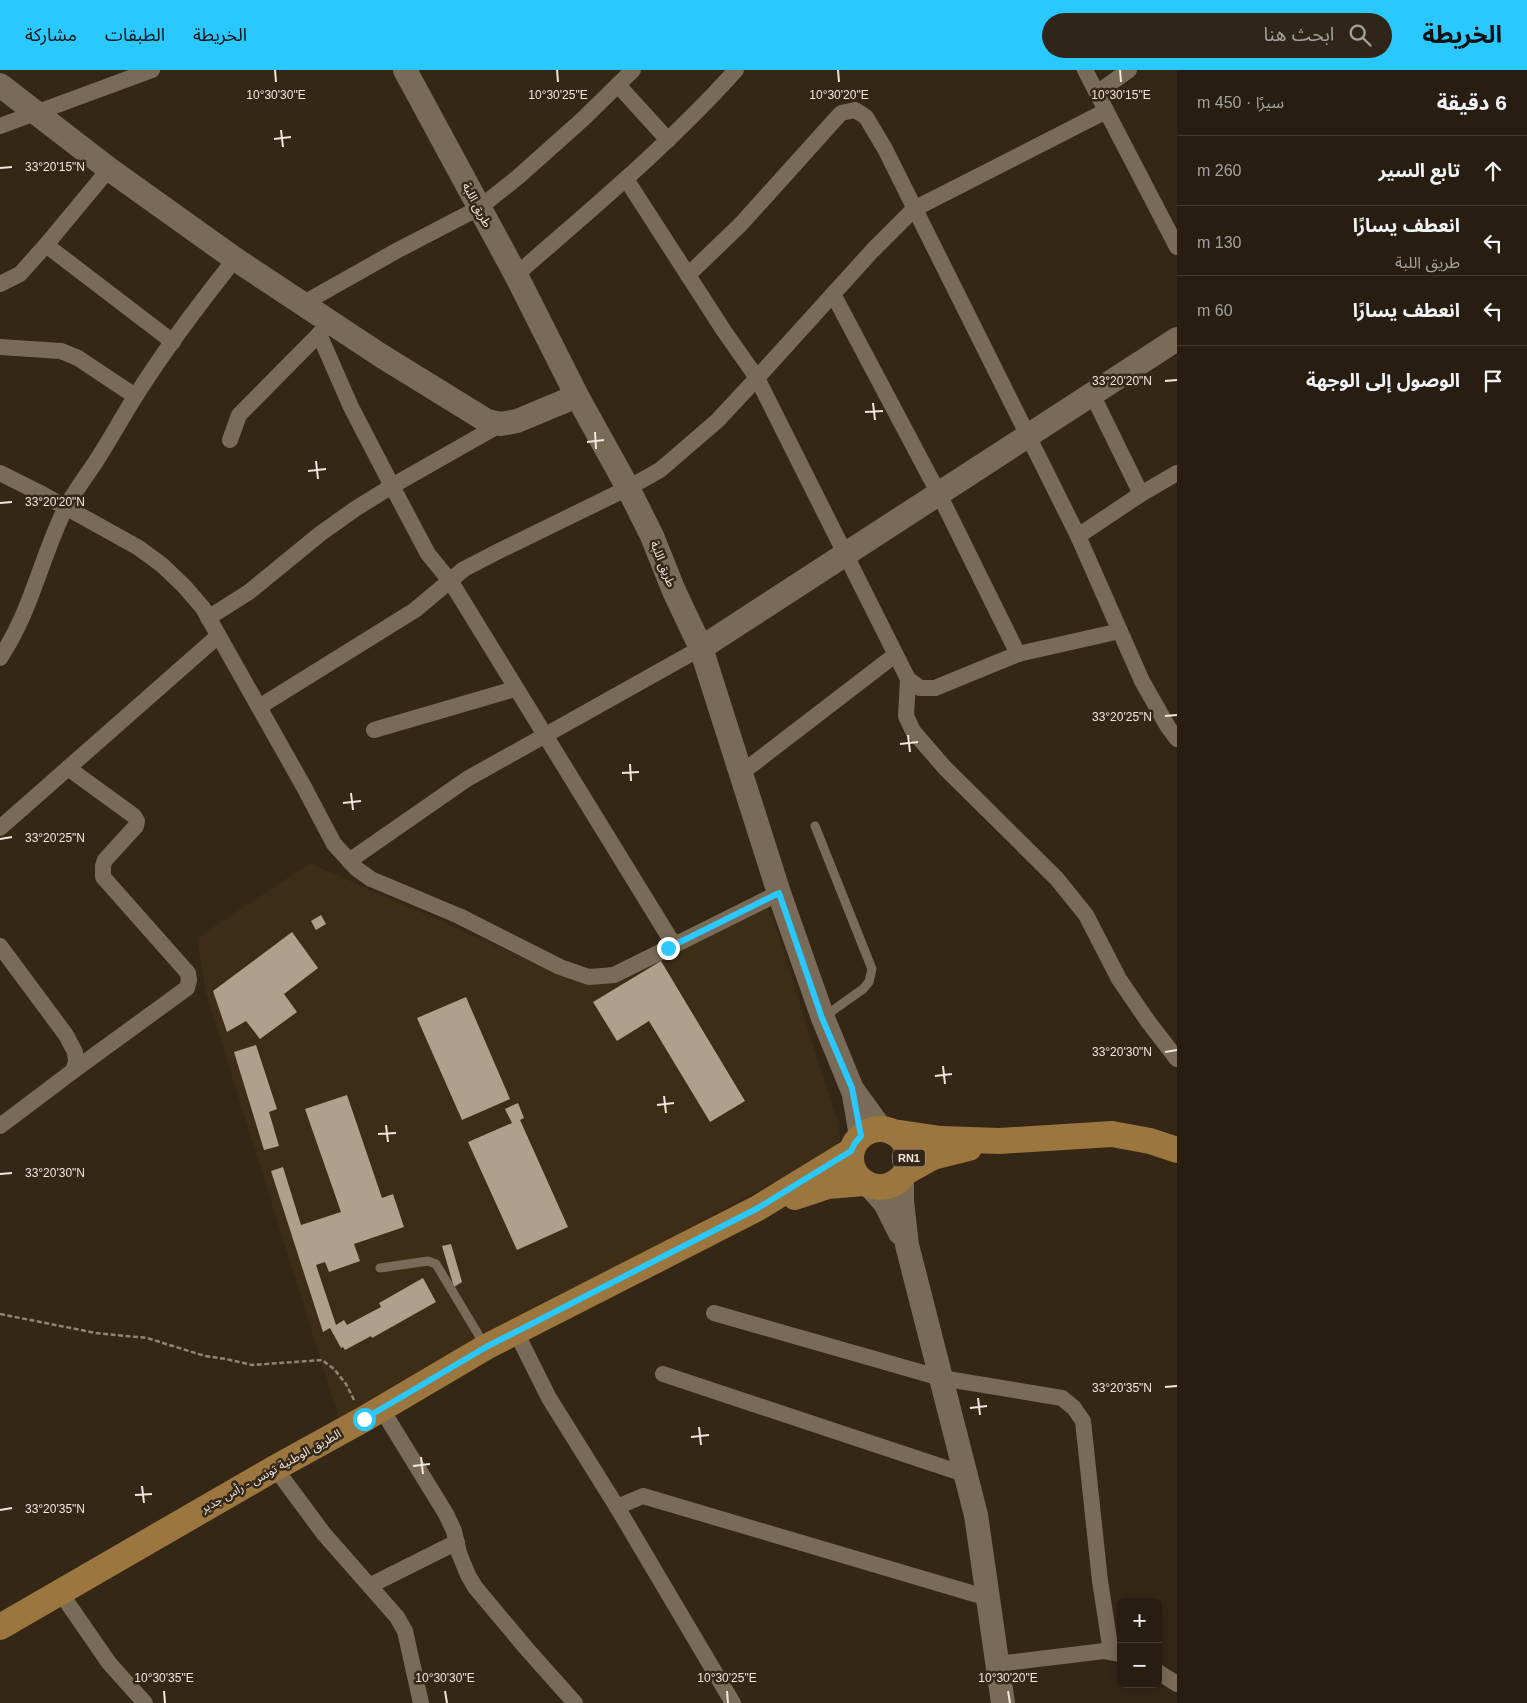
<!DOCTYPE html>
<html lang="ar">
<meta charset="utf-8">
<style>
body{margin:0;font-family:Arial,"Noto Sans Arabic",sans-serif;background:#2f2619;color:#f1f3f6;direction:rtl}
.controls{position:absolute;right:15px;bottom:15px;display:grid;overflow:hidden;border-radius:8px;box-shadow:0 2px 12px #0003}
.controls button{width:45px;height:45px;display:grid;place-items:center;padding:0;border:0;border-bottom:1px solid #433b30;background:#271d10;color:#f1f3f6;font:25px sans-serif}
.stop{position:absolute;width:15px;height:15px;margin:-11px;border:4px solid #29c8ff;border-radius:50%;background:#fff}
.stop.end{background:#29c8ff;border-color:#fff;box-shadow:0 1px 5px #0008}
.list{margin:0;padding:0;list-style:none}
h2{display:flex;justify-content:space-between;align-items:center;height:65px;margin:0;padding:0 20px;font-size:21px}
h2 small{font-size:16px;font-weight:400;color:#a4a29f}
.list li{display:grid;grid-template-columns:32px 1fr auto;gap:15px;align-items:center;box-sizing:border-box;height:70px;padding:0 20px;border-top:1px solid #433b30}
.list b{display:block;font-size:19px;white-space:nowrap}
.list p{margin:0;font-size:16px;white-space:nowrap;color:#a4a29f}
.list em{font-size:16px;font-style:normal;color:#a4a29f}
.icon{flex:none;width:28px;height:28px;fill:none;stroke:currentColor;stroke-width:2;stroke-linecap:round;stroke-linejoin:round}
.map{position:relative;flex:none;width:1177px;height:1633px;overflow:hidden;direction:ltr}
header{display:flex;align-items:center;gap:30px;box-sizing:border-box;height:70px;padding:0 25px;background:#29c8ff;color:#111}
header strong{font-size:24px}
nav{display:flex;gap:28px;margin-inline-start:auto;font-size:18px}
.search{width:350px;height:45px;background:#2f2619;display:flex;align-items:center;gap:12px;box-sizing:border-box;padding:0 18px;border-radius:28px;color:#a4a29f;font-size:19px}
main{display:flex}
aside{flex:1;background:#271d10}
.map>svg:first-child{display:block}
.built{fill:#3e2d16}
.building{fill:#af9f8b}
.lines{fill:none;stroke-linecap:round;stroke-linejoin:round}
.path{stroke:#8f8477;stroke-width:2.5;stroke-dasharray:5 2.5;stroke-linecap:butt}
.lane{stroke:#7a6b58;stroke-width:9}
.street{stroke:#7a6b58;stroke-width:16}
.secondary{stroke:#7a6b58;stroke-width:24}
.primary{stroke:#9c763f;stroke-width:26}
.route{stroke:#29c8ff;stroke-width:6}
.ticks{fill:none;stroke:#f0e7dd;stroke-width:2}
.labels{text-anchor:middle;stroke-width:5;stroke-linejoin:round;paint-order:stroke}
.shield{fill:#342716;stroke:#b8ada1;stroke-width:1}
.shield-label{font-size:11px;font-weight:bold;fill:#f0e7dd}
.street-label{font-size:12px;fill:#f0e7dd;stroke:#342716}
.ticks-label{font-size:12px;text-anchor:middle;fill:#f0e7dd;stroke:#342716;stroke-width:5;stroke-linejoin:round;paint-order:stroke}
</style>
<header>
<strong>الخريطة</strong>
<div class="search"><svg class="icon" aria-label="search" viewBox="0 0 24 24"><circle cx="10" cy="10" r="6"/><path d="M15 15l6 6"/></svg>ابحث هنا</div>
<nav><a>الخريطة</a><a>الطبقات</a><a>مشاركة</a></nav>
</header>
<main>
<aside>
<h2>6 دقيقة<small>سيرًا · 450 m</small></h2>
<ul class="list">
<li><svg class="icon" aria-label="ahead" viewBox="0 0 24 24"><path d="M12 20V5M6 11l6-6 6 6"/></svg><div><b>تابع السير</b></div><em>260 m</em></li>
<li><svg class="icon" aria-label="left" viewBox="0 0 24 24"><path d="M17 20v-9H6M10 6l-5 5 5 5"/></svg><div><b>انعطف يسارًا</b><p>طريق اللبة</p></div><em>130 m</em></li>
<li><svg class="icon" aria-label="left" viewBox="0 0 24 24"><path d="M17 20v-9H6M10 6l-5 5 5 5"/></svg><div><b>انعطف يسارًا</b></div><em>60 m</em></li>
<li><svg class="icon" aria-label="arrive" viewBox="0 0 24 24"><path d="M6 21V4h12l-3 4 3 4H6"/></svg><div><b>الوصول إلى الوجهة</b></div></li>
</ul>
</aside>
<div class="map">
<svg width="1177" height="1633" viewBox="0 0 1177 1633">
<rect width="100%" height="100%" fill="#342716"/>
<polygon class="built" points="310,793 566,907 586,911 769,837 839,1056 840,1070 838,1079 721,1140 343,1361 206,923 197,868"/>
<g class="building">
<polygon points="321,845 326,854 316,860 311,851"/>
<polygon points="292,862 318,898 284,924 297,942 260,969 246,951 227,962 213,921"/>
<polygon points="661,891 745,1031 710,1052 649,951 617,971 593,932"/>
<polygon points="466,927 510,1029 462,1050 417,948"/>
<polygon points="256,975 277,1039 269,1042 279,1076 264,1080 234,982"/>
<polygon points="347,1025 382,1128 393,1124 404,1157 354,1174 360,1191 329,1202 325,1192 316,1195 336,1255 344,1250 347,1255 381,1237 379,1233 423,1208 436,1232 372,1268 371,1266 345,1280 343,1277 341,1278 330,1258 323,1262 271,1101 283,1097 301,1155 341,1142 305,1039"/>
<polygon points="518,1033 524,1048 520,1050 568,1157 517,1180 468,1072 512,1053 505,1039"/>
<polygon points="451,1174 462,1212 454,1217 442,1176"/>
</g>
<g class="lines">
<polyline class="path" points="0,1244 96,1263 147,1268 205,1286 226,1289 252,1295 322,1290 334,1299 346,1314 355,1332"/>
<g class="lane">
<polyline points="815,756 872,899 869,912 863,919 825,946"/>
<polyline points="380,1198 428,1191 436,1194 484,1274"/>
</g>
<g class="street">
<polyline points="1085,0 1177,177"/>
<polyline points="618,15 668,70"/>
<polyline points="1097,23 1129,0"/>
<polyline points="0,56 152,0"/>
<polyline points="626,109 724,261 757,308 908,609 920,618 935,618 1018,584 939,424 833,224"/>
<polyline points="46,175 173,272"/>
<path d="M516,205C591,139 669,75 736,0"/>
<polyline points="688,205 741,154 841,43 855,40 866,47 885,79 1078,466 1142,611 1168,657 1177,669"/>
<polyline points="0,214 20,204 46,175 109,99"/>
<polyline points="304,233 398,180 479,138 518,107 583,49 633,0"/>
<polyline points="0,277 61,281 78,288 135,326"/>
<polyline points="1092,324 1141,424"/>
<polyline points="501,354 392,416 428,484 451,512 674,875"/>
<polyline points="230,370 239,345 326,257"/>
<polyline points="0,403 42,424 139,478 162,495 184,516 203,538 304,717 334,774 357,799 371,809 459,846 560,897 589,907 614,905 779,823"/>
<polyline points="1078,466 1141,424 1177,403"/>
<polyline points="208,548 249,522 320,464 355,439 392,416 351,337 319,264"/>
<polyline points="1018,584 1120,561"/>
<path d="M0,588C31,542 41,488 65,439C75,420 89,403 100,385C112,366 123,346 135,327C165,279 200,233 235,189"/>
<polyline points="908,609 906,646 913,661 945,698 1057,809 1086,845 1119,909 1147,950 1177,989"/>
<polyline points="259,637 415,540 464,499 499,481 628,418 660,400 717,351 757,308 873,180 914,139 1106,41"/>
<polyline points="374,660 515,619"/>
<polyline points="68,698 134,746 137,751 136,756 105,790 103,796 103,807 188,903 189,910 187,918 73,1001"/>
<polyline points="740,704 895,585"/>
<polyline points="0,758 218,566"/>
<polyline points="349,791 467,709 701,578"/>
<polyline points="0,876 66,965 75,982 76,992 73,1001 0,1056"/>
<polyline points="714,1243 941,1308 1062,1328 1074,1338 1083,1351 1100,1511 1111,1582"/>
<polyline points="516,1262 549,1328 617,1437 733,1633"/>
<polyline points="663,1304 967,1405"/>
<polyline points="381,1338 446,1444 454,1461 459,1483 468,1505 475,1517 526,1578 575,1633"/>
<polyline points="275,1398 324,1464 397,1547 405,1561 421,1633"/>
<polyline points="617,1437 643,1426 988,1528"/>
<polyline points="371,1515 457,1472"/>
<polyline points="60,1522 109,1593 145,1633"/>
<polyline points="997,1594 1104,1581 1121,1584"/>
<polyline points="1158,1602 1177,1614"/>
</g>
<g class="secondary">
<polyline points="405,0 516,205 577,326 628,418 652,466 674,521 701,578 779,823 823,948 852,1019 881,1059"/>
<polyline points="0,15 109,99 235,189 380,285 487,351 501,354 517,351 577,326"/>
<polyline points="701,578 1177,269"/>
<polyline points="854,1025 861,1066"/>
<polyline points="902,1108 902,1131 907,1175 976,1445 1003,1633"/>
<polyline points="870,1116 885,1133 900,1163"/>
</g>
<g class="primary">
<circle cx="880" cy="1088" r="29"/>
<polyline points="893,1062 941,1069 999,1071 1112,1064 1150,1071 1177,1080"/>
<polyline points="906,1102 933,1087 969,1078"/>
<polyline points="795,1127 828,1116 864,1113"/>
<polyline points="0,1557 275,1398 364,1349 486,1277 758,1138 851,1081"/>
</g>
</g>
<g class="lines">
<polyline class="route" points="364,1349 486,1277 758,1138 851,1081 855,1073 861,1066 852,1018 822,948 779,823 668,878"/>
</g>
<path class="ticks" d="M275,0L276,12M557,0L558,12M838,0L839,12M1120,0L1121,12M281,60L283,77M274,69L291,67M0,98L12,97M1165,311L1177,310M873,333L875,350M865,342L883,341M595,362L596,379M587,372L604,370M316,391L318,409M308,401L326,399M0,433L12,432M1165,646L1177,645M908,665L910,682M900,674L918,672M630,694L631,711M622,703L639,702M351,723L353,740M343,733L361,731M0,769L12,767M1165,982L1177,980M943,996L945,1014M935,1006L952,1004M664,1026L666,1043M657,1035L674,1033M386,1055L388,1072M378,1064L396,1063M0,1104L12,1103M1165,1317L1177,1316M978,1328L980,1345M970,1338L987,1336M699,1357L701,1375M691,1367L709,1365M421,1387L423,1404M413,1396L430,1394M142,1416L144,1433M135,1425L152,1424M0,1440L12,1438M164,1621L165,1633M445,1621L447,1633M727,1621L728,1633M1008,1621L1010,1633"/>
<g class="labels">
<rect class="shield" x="893" y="1079.5" width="32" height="17" rx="4"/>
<g class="shield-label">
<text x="909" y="1092">RN1</text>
</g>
<g class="street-label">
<text transform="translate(477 135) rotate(62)" y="4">طريق اللبة</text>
<text transform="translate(663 494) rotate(68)" y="4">طريق اللبة</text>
<text transform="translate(271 1401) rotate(-29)" y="4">الطريق الوطنية تونس - رأس جدير</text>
</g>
</g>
<g class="ticks-label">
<text x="276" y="29">10°30'30"E</text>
<text x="558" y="29">10°30'25"E</text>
<text x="839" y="29">10°30'20"E</text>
<text x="1121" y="29">10°30'15"E</text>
<text x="55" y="101">33°20'15"N</text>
<text x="1122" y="315">33°20'20"N</text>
<text x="55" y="436">33°20'20"N</text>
<text x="1122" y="651">33°20'25"N</text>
<text x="55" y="772">33°20'25"N</text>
<text x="1122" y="986">33°20'30"N</text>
<text x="55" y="1107">33°20'30"N</text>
<text x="1122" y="1322">33°20'35"N</text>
<text x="55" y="1443">33°20'35"N</text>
<text x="164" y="1612">10°30'35"E</text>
<text x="445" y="1612">10°30'30"E</text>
<text x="727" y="1612">10°30'25"E</text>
<text x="1008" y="1612">10°30'20"E</text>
</g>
</svg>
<div class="controls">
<button>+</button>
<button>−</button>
</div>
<div class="stop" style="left:364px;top:1349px"></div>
<div class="stop end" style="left:668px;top:878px"></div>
</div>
</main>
